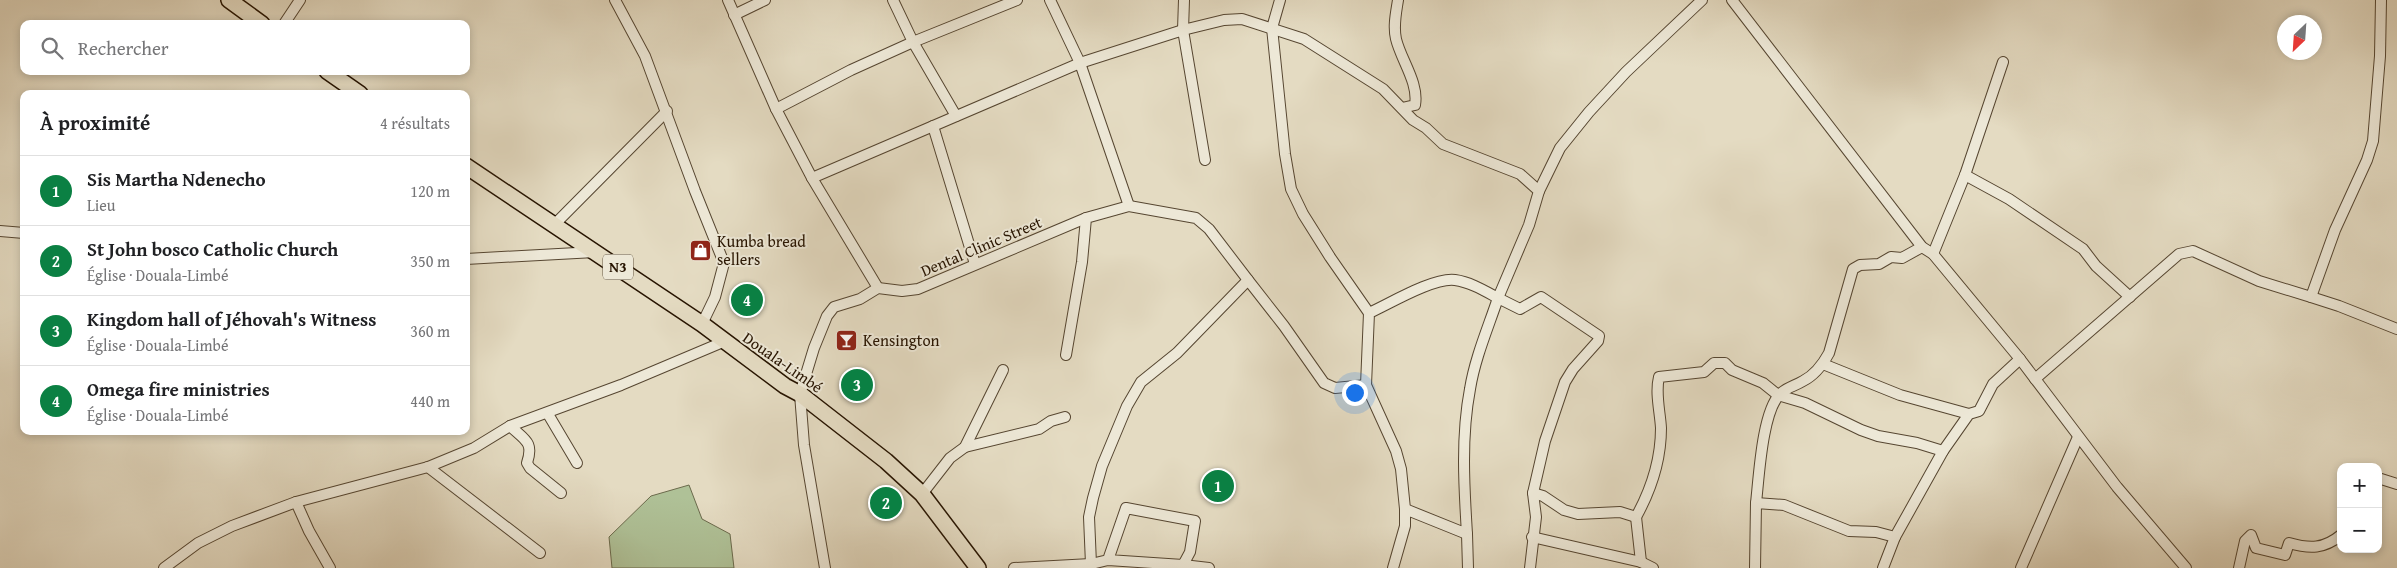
<!DOCTYPE html>
<html lang="fr">
<meta charset="utf-8">
<style>
body{margin:0;font-family:"Gentium Book Plus",serif;background:#f2f2f2;color:#202124}
.controls{position:absolute;right:15px;bottom:15px;display:grid;overflow:hidden;border-radius:10px;box-shadow:0 2px 8px #0003}
.controls button{width:45px;height:45px;display:grid;place-items:center;padding:0;border:0;border-bottom:1px solid #e0e0e0;background:#fff;color:#202124;font:25px sans-serif}
.compass{position:absolute;left:2277px;top:15px;width:45px;height:45px;border-radius:50%;background:#fff;box-shadow:0 2px 8px #0003;rotate:205deg}
.you{position:absolute;left:1354px;top:392px;width:18px;height:18px;margin:-12px;border:4px solid #fff;border-radius:50%;background:#1a73e8;box-shadow:0 0 0 8px #1a73e833}
.badge{display:grid;place-items:center;width:32px;height:32px;border-radius:50%;background:#0b8043;color:#fff;font-size:16px;font-weight:700}
.pin{position:absolute;translate:-50% -50%;border:2px solid #fff;box-shadow:0 1px 5px #0006}
.list{margin:0;padding:0;list-style:none}
h2{display:flex;justify-content:space-between;align-items:center;height:65px;margin:0;padding:0 20px;font-size:21px}
h2 small{font-size:16px;font-weight:400;color:#757577}
.list li{display:grid;grid-template-columns:32px 1fr auto;gap:15px;align-items:center;box-sizing:border-box;height:70px;padding:0 20px;border-top:1px solid #e0e0e0}
.list b{display:block;font-size:19px;white-space:nowrap}
.list p{margin:0;font-size:16px;white-space:nowrap;color:#757577}
.list em{font-size:16px;font-style:normal;color:#757577}
.icon{flex:none;width:28px;height:28px;fill:none;stroke:currentColor;stroke-width:2;stroke-linecap:round;stroke-linejoin:round}
.map{position:relative;flex:none;width:2397px;height:568px;overflow:hidden}
.search{position:absolute;background:#fff;box-shadow:0 2px 8px #0003;left:20px;top:20px;width:450px;height:55px;display:flex;align-items:center;gap:12px;box-sizing:border-box;padding:0 18px;border-radius:10px;color:#757577;font-size:19px}
.panel{position:absolute;background:#fff;box-shadow:0 2px 8px #0003;left:20px;top:90px;width:450px;height:345px;border-radius:10px}
.map>svg:first-child{display:block}
.green{fill:#afc197;stroke:#6b6a4c}
.lines{fill:none;stroke-linecap:round;stroke-linejoin:round}
.minor-casing{stroke:#564631;stroke-width:12}
.highway-casing{stroke:#271401;stroke-width:18}
.minor{stroke:#ede8d7;stroke-width:10}
.highway{stroke:#e4dbc2;stroke-width:15}
.labels{text-anchor:middle;stroke-width:4;stroke-linejoin:round;paint-order:stroke}
.shield{fill:#ede8d7;stroke:#625441;stroke-width:1}
.shield-label{font-size:15px;font-weight:bold;fill:#271401}
.poi-label{font-size:16px;fill:#271401;stroke:#ede8d7;text-anchor:start}
.street-label{font-size:16px;fill:#271401;stroke:#ede8d7}
</style>
<div class="map">
<svg width="2397" height="568" viewBox="0 0 2397 568">
<rect width="100%" height="100%" fill="#e4dbc2"/>
<filter id="stains"><feTurbulence type="fractalNoise" baseFrequency=".004" numOctaves="4"/><feColorMatrix values="0 0 0 0 .2 0 0 0 0 .09 0 0 0 0 .02 0 0 0 .5 -.17"/></filter>
<radialGradient id="worn" r=".72"><stop offset=".6" stop-color="#630" stop-opacity="0"/><stop offset="1" stop-color="#630" stop-opacity=".3"/></radialGradient>
<polygon class="green" points="689,485 702,519 730,534 734,568 612,568 609,537 651,496"/>
<g class="lines">
<defs>
<g id="minor">
<polyline points="615,0 645,56 695,191 724,263 715,297 702,324"/>
<polyline points="728,0 776,109 812,178"/>
<polyline points="893,0 913,42 956,116"/>
<polyline points="1050,0 1080,63 1183,30 1205,160"/>
<path d="M1184,0L1183,30L1224,20L1242,19L1304,39L1383,89L1413,120L1426,128L1443,144L1520,174L1539,191L1529,225L1498,298C1485,291 1470,282 1455,280C1434,277 1389,304 1369,313L1366,385"/>
<polyline points="1280,0 1272,28 1285,154 1291,189 1303,214 1330,257 1369,313"/>
<path d="M1398,0C1396,13 1393,26 1396,39C1401,60 1419,83 1415,105L1402,108"/>
<polyline points="1732,0 1922,247 1933,254 2020,359 2117,487 2186,568"/>
<polyline points="734,15 765,0"/>
<polyline points="284,24 300,0"/>
<polyline points="776,109 851,70 913,42 1017,0"/>
<polyline points="933,126 975,264"/>
<polyline points="1965,175 2009,199 2083,249 2096,266 2130,297"/>
<polyline points="1539,191 1560,148 1589,112 1626,72 1702,0"/>
<polyline points="554,225 667,111"/>
<polyline points="0,231 24,233"/>
<polyline points="1933,254 1965,175 2003,62"/>
<polyline points="466,259 595,252"/>
<polyline points="878,288 812,178 1080,63 1129,206"/>
<polyline points="2311,297 2339,306 2397,329"/>
<polyline points="1066,355 1082,262 1086,218 1129,206 1196,218 1209,229 1248,280"/>
<polyline points="1823,364 1900,395 1969,414"/>
<polyline points="2035,379 2179,254 2193,251 2259,281 2311,297 2335,230 2367,160 2373,141 2380,56 2381,0"/>
<polyline points="548,414 577,463"/>
<path d="M510,426C525,440 534,442 527,463L530,468L561,493"/>
<polyline points="965,447 1039,429 1051,421 1065,417"/>
<polyline points="428,467 540,553"/>
<polyline points="2378,478 2397,484"/>
<path d="M1533,493L1543,496L1564,510L1578,514L1620,512L1636,517C1651,490 1661,459 1661,428C1660,411 1655,393 1659,377L1704,372L1714,363H1725L1732,370L1763,383L1778,395L1805,403L1861,430L1878,436L1917,443L1943,451"/>
<polyline points="922,494 950,458 965,447 1003,370"/>
<polyline points="296,502 309,531 330,568"/>
<path d="M1756,503C1759,477 1762,412 1780,394C1787,387 1795,386 1803,381C1815,375 1823,364 1829,353L1853,269L1860,265L1879,264L1891,257L1902,258L1922,247"/>
<polyline points="1636,517 1641,562"/>
<polyline points="1467,534 1468,568"/>
<polyline points="1532,537 1641,562 1653,568"/>
<polyline points="1091,564 1089,517 1093,498 1102,466 1127,406 1141,382 1177,353 1248,280 1284,326 1324,383 1335,388 1366,385 1396,451 1401,469 1405,509"/>
<polyline points="164,568 198,543 232,526 296,502 428,467 474,448 510,426 621,385 723,342"/>
<polyline points="825,568 804,445 800,394 814,348 827,316 834,307 860,299 878,288 902,291 918,289 1086,218"/>
<polyline points="1014,568 1091,564 1108,560 1183,565 1190,552 1195,521 1126,508 1108,560"/>
<polyline points="1183,568 1183,565 1209,568"/>
<path d="M1393,568L1405,526V509L1467,534C1464,486 1461,436 1470,389C1475,358 1488,328 1498,298L1520,309L1541,297L1599,336L1598,341L1573,369L1565,382L1545,441L1533,493L1536,517L1530,568"/>
<polyline points="1755,568 1756,503 1784,505 1849,531 1876,532 1895,537 1943,451 1969,414 1979,411 1993,384 2020,359"/>
<polyline points="1883,568 1895,537"/>
<polyline points="2021,568 2078,437"/>
<path d="M2239,568L2245,541L2251,535L2256,548L2285,555L2289,543C2310,549 2324,549 2341,535"/>
</g>
<g id="highway">
<polyline points="229,0 262,24"/>
<polyline points="327,71 360,94"/>
<polyline points="466,166 702,324 785,386 800,394 886,461 922,494 978,568"/>
</g>
</defs>
<use href="#minor" class="minor-casing"/>
<use href="#highway" class="highway-casing"/>
<use href="#minor" class="minor"/>
<use href="#highway" class="highway"/>
</g>
<defs>
<symbol id="shop-square" viewBox="-11 -11 22 22"><rect x="-9" y="-9" width="18" height="18" rx="4" fill="#8f2418" stroke="#ede8d7"/><path d="M-5-2.5h2.3a2.7 3.5 0 0 1 5.4 0H5L5.5 6h-11ZM-1.5-2.5h3a1.5 2.3 0 0 0-3 0Z" fill="#fff"/></symbol>
<symbol id="bar-square" viewBox="-11 -11 22 22"><rect x="-9" y="-9" width="18" height="18" rx="4" fill="#8f2418" stroke="#ede8d7"/><path d="M-6-5H6L.8 .8V4.5H3.5V6h-7V4.5H-.8V.8Z" fill="#fff"/></symbol>
</defs>
<g fill-rule="evenodd">
<use href="#shop-square" x="688" y="238" width="25" height="25"/>
<use href="#bar-square" x="834" y="328" width="25" height="25"/>
</g>
<g class="labels">
<rect class="shield" x="603" y="254.5" width="30" height="25" rx="4"/>
<g class="shield-label">
<text x="618" y="272">N3</text>
</g>
<g class="poi-label">
<text x="717" y="247">Kumba bread<tspan x="717" dy="18">sellers</tspan></text>
<text x="863" y="346">Kensington</text>
</g>
<g class="street-label">
<text transform="translate(981 246) rotate(-23)" y="6">Dental Clinic Street</text>
<text transform="translate(783 362) rotate(35)" y="6">Douala-Limbé</text>
</g>
</g>
<rect width="100%" height="100%" filter="url(#stains)"/>
<rect width="100%" height="100%" fill="url(#worn)"/>
</svg>
<div class="controls">
<button>+</button>
<button>−</button>
</div>
<svg class="compass" viewBox="-18 -18 36 36"><path d="M0-13l5 13h-10z" fill="#e53935"/><path d="M0 13l5-13h-10z" fill="#757577"/></svg>
<div class="you"></div>
<div class="pin badge" style="left:1218px;top:486px">1</div>
<div class="pin badge" style="left:886px;top:503px">2</div>
<div class="pin badge" style="left:857px;top:385px">3</div>
<div class="pin badge" style="left:747px;top:300px">4</div>
<div class="search"><svg class="icon" aria-label="search" viewBox="0 0 24 24"><circle cx="10" cy="10" r="6"/><path d="M15 15l6 6"/></svg>Rechercher</div>
<section class="panel">
<h2>À proximité<small>4 résultats</small></h2>
<ul class="list">
<li><span class="badge">1</span><div><b>Sis Martha Ndenecho</b><p>Lieu</p></div><em>120 m</em></li>
<li><span class="badge">2</span><div><b>St John bosco Catholic Church</b><p>Église · Douala-Limbé</p></div><em>350 m</em></li>
<li><span class="badge">3</span><div><b>Kingdom hall of Jéhovah's Witness</b><p>Église · Douala-Limbé</p></div><em>360 m</em></li>
<li><span class="badge">4</span><div><b>Omega fire ministries</b><p>Église · Douala-Limbé</p></div><em>440 m</em></li>
</ul>
</section>
</div>
